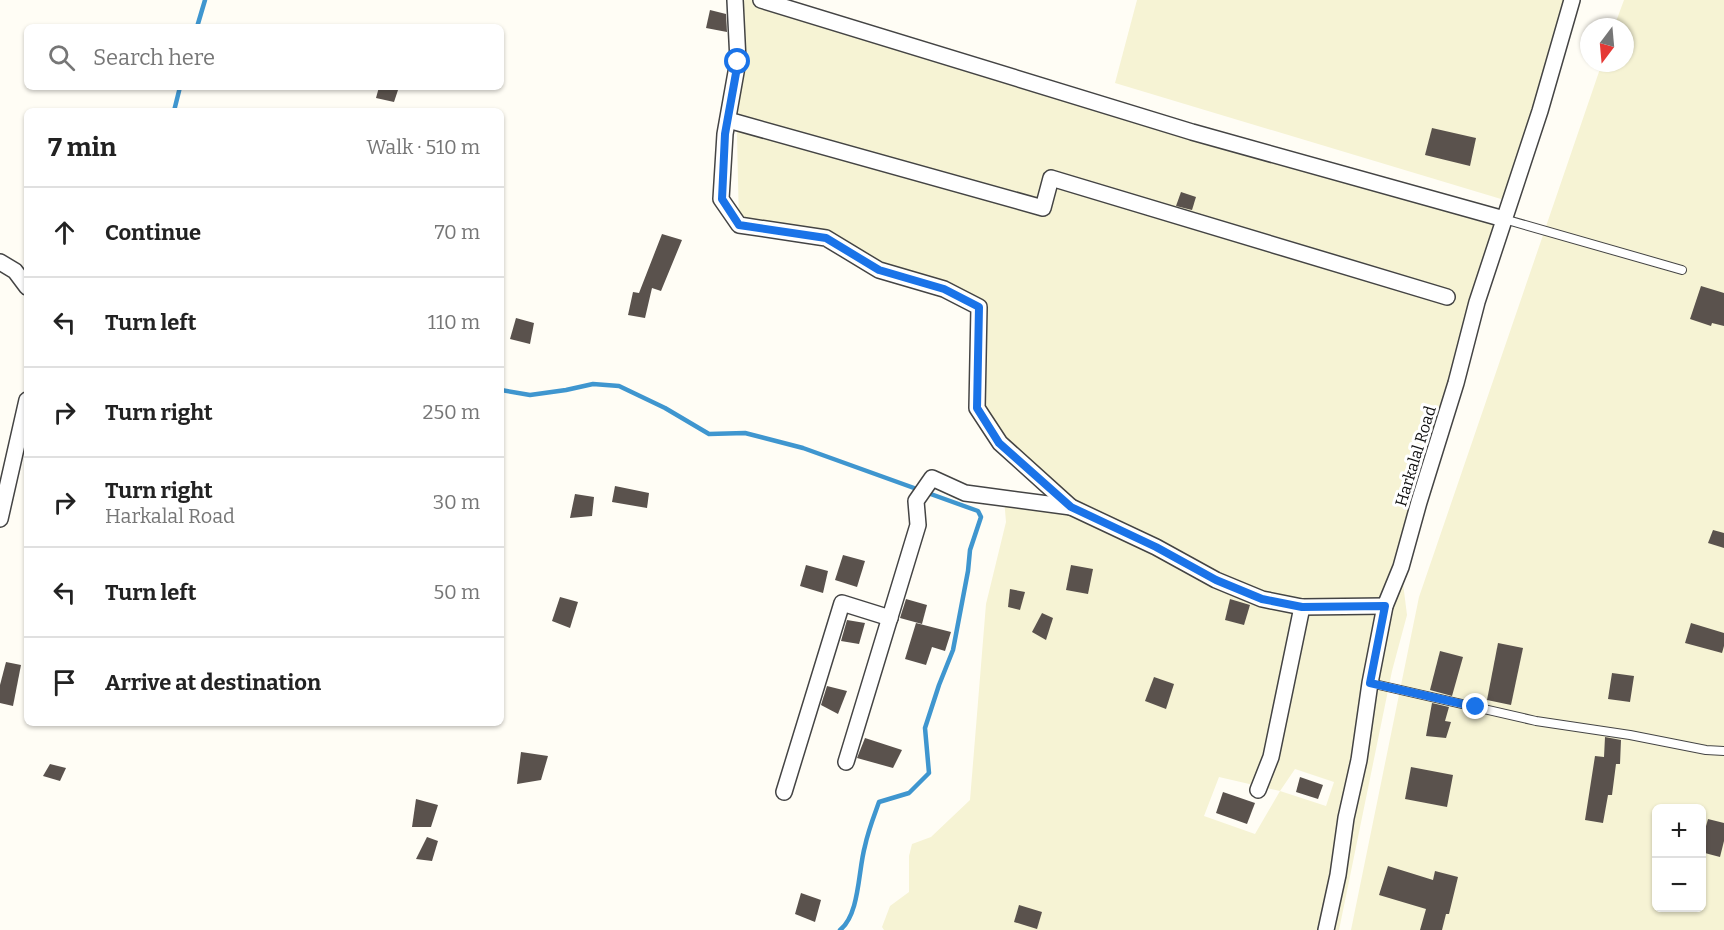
<!DOCTYPE html>
<meta charset="utf-8">
<style>
body{margin:0;font-family:Bitter,serif;background:#f2f2f2;color:#222}
.controls{position:absolute;right:18px;bottom:18px;display:grid;overflow:hidden;border-radius:9px;box-shadow:0 2px 4px #0004}
.controls button{width:54px;height:54px;display:grid;place-items:center;padding:0;border:0;border-bottom:2px solid #e0e0e0;background:#fff;color:#222;font:30px sans-serif}
.compass{position:absolute;left:1580px;top:18px;width:54px;height:54px;border-radius:50%;background:#fff;box-shadow:0 2px 4px #0004;rotate:196deg}
.stop{position:absolute;width:18px;height:18px;margin:-14px;border:4px solid #1a73e8;border-radius:50%;background:#fff}
.stop.end{background:#1a73e8;border-color:#fff;box-shadow:0 2px 6px #0008}
.list{margin:0;padding:0;list-style:none}
h2{display:flex;justify-content:space-between;align-items:center;height:78px;margin:0;padding:0 24px;font-size:26px}
h2 small{font-size:20px;font-weight:400;color:#767676}
.list li{display:grid;grid-template-columns:39px 1fr auto;gap:18px;align-items:center;box-sizing:border-box;height:90px;padding:0 24px;border-top:2px solid #e0e0e0}
.list b{display:block;font-size:22px;white-space:nowrap}
.list p{margin:0;font-size:20px;white-space:nowrap;color:#767676}
.list em{font-size:20px;font-style:normal;color:#767676}
.icon{flex:none;width:33px;height:33px;fill:none;stroke:currentColor;stroke-width:2;stroke-linecap:round;stroke-linejoin:round}
.map{position:relative;flex:none;width:1724px;height:930px;overflow:hidden}
.search{position:absolute;background:#fff;box-shadow:0 2px 4px #0004;left:24px;top:24px;width:480px;height:66px;display:flex;align-items:center;gap:15px;box-sizing:border-box;padding:0 21px;border-radius:9px;color:#767676;font-size:22px}
.panel{position:absolute;background:#fff;box-shadow:0 2px 4px #0004;left:24px;top:108px;width:480px;height:618px;border-radius:9px}
.map>svg:first-child{display:block}
.farmland{fill:#f6f3d4;fill-rule:evenodd}
.lines{fill:none;stroke-linecap:round;stroke-linejoin:round}
.stream{stroke:#3f96cf;stroke-width:4.5}
.building{fill:#5a524d}
.service-casing{stroke:#444;stroke-width:10}
.minor-casing{stroke:#444;stroke-width:18}
.service{stroke:#fff;stroke-width:8}
.minor{stroke:#fff;stroke-width:15}
.route{stroke:#1a73e8;stroke-width:8}
.labels{text-anchor:middle;stroke-width:6;stroke-linejoin:round;paint-order:stroke}
.street-label{font-size:16px;fill:#111;stroke:#fff}
</style>
<div class="map">
<svg width="1724" height="930" viewBox="0 0 1724 930">
<rect width="100%" height="100%" fill="#fffdf5"/>
<g class="farmland">
<path d="M734,0H761L1504,219L1401,567L1407,615L1392,671L1339,930H884L882,927L890,906L909,892V856L912,844L931,837L970,800L986,604L1006,522L1004,498L1070,506L977,408L978,307L879,270L826,238L739,225ZM1295,769L1334,782L1326,806L1280,791ZM1219,777L1280,791L1255,834L1204,816Z"/>
<polygon points="1137,0 1575,0 1511,202 1115,83"/>
<path d="M1624,0H1724V930H1351L1419,597L1602,63H1625V27H1614ZM1656,808H1702V908H1656Z"/>
</g>
<g class="lines">
<g class="stream">
<polyline points="197,27 205,0"/>
<polyline points="174,111 180,87"/>
<path d="M501,390L530,395L566,390L593,384L619,386L665,408L709,434L745,433L803,448L978,511L981,517L970,550L968,571L953,650L939,685L925,728L929,773L909,793L879,802C874,816 868,831 865,846C858,870 860,914 840,930"/>
</g>
</g>
<g class="building">
<polygon points="710,10 726,14 727,32 706,28"/>
<polygon points="379,87 388,87 398,90 394,102 376,98"/>
<polygon points="1432,128 1476,138 1470,166 1425,155"/>
<polygon points="1181,192 1196,197 1192,210 1176,206"/>
<polygon points="662,234 682,240 661,291 652,288 645,318 628,315 633,292 639,293"/>
<polygon points="1701,286 1724,293 1724,326 1712,323 1711,326 1690,319"/>
<polygon points="516,318 534,323 530,344 510,339"/>
<polygon points="615,486 649,493 647,508 612,502"/>
<polygon points="575,494 594,497 592,516 570,518"/>
<polygon points="1713,530 1724,533 1724,548 1708,543"/>
<polygon points="843,555 865,561 857,587 835,580"/>
<polygon points="806,565 828,571 823,593 800,586"/>
<polygon points="1071,565 1093,569 1088,594 1066,590"/>
<polygon points="1010,589 1025,592 1020,610 1008,607"/>
<polygon points="560,597 578,602 570,628 552,621"/>
<polygon points="906,599 927,605 922,624 900,618"/>
<polygon points="1230,599 1250,605 1244,625 1225,620"/>
<polygon points="1042,613 1053,618 1046,640 1032,632"/>
<polygon points="847,620 865,623 859,644 841,641"/>
<polygon points="916,623 951,632 945,651 932,647 926,665 905,659"/>
<polygon points="1691,623 1724,633 1724,646 1722,653 1685,643"/>
<polygon points="1498,643 1523,648 1511,705 1487,700"/>
<polygon points="1440,651 1463,657 1452,696 1430,690"/>
<polygon points="6,662 21,665 13,706 0,703 0,685"/>
<polygon points="1612,673 1634,676 1630,702 1608,699"/>
<polygon points="1154,677 1174,684 1166,709 1145,701"/>
<polygon points="827,686 847,691 838,714 821,705"/>
<polygon points="1432,703 1449,707 1445,721 1451,722 1446,738 1426,736"/>
<polygon points="1605,737 1621,740 1620,764 1616,764 1612,795 1608,795 1603,823 1585,820 1595,756 1604,757"/>
<polygon points="865,738 902,750 893,768 857,758"/>
<polygon points="521,752 548,756 541,780 517,784"/>
<polygon points="50,764 66,768 60,781 43,776"/>
<polygon points="1411,767 1453,775 1447,807 1405,799"/>
<polygon points="1300,777 1323,785 1318,799 1296,792"/>
<polygon points="1223,792 1255,803 1247,824 1216,813"/>
<polygon points="416,799 438,805 431,827 412,827"/>
<polygon points="1708,819 1724,823 1724,841 1720,857 1701,852 1701,844"/>
<polygon points="427,837 438,841 432,861 416,859"/>
<polygon points="1388,866 1433,880 1435,871 1458,877 1449,914 1446,914 1442,930 1420,930 1426,909 1379,895"/>
<polygon points="801,893 821,900 815,922 795,914"/>
<polygon points="1019,905 1042,912 1037,929 1014,922"/>
</g>
<g class="lines">
<defs>
<g id="service">
<polyline points="1504,219 1682,270"/>
<polyline points="1370,683 1536,721 1630,735 1706,750 1724,751"/>
</g>
<g id="minor">
<polyline points="735,0 738,61 725,134 721,199 739,225 826,238 879,270 944,289 979,307 977,408 1000,443 1071,507 1156,547 1216,580 1262,599 1302,607 1385,606"/>
<polyline points="761,0 1192,132 1504,219"/>
<polyline points="728,120 1043,208 1051,178 1447,297"/>
<polyline points="0,262 15,271 27,287"/>
<polyline points="0,519 27,400"/>
<polyline points="846,762 918,525 916,501 932,478 965,493 1071,507"/>
<polyline points="1258,790 1271,757 1302,607"/>
<polyline points="784,792 842,603 890,618"/>
<polyline points="1326,930 1338,875 1346,818 1359,760 1370,683 1385,606 1401,567 1419,502 1456,383 1477,302 1540,111 1572,0"/>
</g>
</defs>
<use href="#service" class="service-casing"/>
<use href="#minor" class="minor-casing"/>
<use href="#service" class="service"/>
<use href="#minor" class="minor"/>
</g>
<g class="lines">
<polyline class="route" points="738,62 725,134 722,199 739,225 826,238 879,270 944,289 979,307 977,408 999,443 1071,507 1156,547 1216,580 1262,599 1302,607 1385,606 1370,683 1476,707"/>
</g>
<g class="labels">
<g class="street-label">
<text transform="translate(1415 456) rotate(-73)" y="6">Harkalal Road</text>
</g>
</g>
</svg>
<div class="controls">
<button>+</button>
<button>−</button>
</div>
<svg class="compass" viewBox="-18 -18 36 36"><path d="M0-13l5 13h-10z" fill="#e53935"/><path d="M0 13l5-13h-10z" fill="#767676"/></svg>
<div class="stop" style="left:738px;top:62px"></div>
<div class="stop end" style="left:1476px;top:707px"></div>
<div class="search"><svg class="icon" aria-label="search" viewBox="0 0 24 24"><circle cx="10" cy="10" r="6"/><path d="M15 15l6 6"/></svg>Search here</div>
<section class="panel">
<h2>7 min<small>Walk · 510 m</small></h2>
<ul class="list">
<li><svg class="icon" aria-label="ahead" viewBox="0 0 24 24"><path d="M12 20V5M6 11l6-6 6 6"/></svg><div><b>Continue</b></div><em>70 m</em></li>
<li><svg class="icon" aria-label="left" viewBox="0 0 24 24"><path d="M17 20v-9H6M10 6l-5 5 5 5"/></svg><div><b>Turn left</b></div><em>110 m</em></li>
<li><svg class="icon" aria-label="right" viewBox="0 0 24 24"><path d="M7 20v-9h11M14 6l5 5-5 5"/></svg><div><b>Turn right</b></div><em>250 m</em></li>
<li><svg class="icon" aria-label="right" viewBox="0 0 24 24"><path d="M7 20v-9h11M14 6l5 5-5 5"/></svg><div><b>Turn right</b><p>Harkalal Road</p></div><em>30 m</em></li>
<li><svg class="icon" aria-label="left" viewBox="0 0 24 24"><path d="M17 20v-9H6M10 6l-5 5 5 5"/></svg><div><b>Turn left</b></div><em>50 m</em></li>
<li><svg class="icon" aria-label="arrive" viewBox="0 0 24 24"><path d="M6 21V4h12l-3 4 3 4H6"/></svg><div><b>Arrive at destination</b></div></li>
</ul>
</section>
</div>
